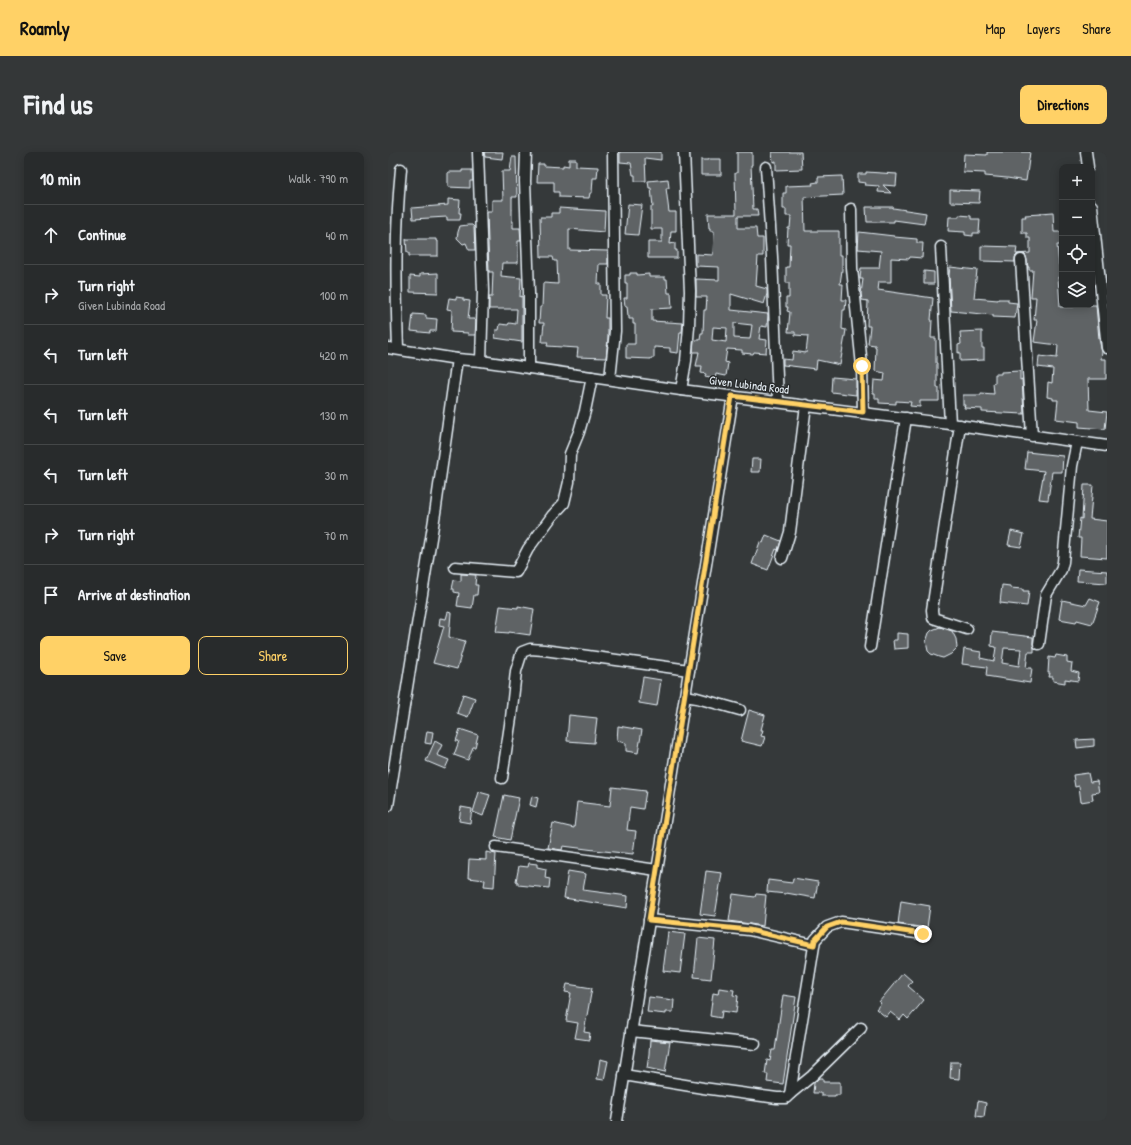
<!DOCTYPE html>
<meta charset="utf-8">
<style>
body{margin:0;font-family:"Patrick Hand",sans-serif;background:#343738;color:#f1f3f6}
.controls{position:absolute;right:12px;top:12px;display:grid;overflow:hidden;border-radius:8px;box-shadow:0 2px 10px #0003}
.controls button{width:36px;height:36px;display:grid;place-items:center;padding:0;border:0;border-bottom:1px solid #444748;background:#282b2c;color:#f1f3f6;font:20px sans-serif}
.stop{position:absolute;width:12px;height:12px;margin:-9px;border:3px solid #ffd166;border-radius:50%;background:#fff}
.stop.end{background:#ffd166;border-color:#fff;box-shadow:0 1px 4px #0008}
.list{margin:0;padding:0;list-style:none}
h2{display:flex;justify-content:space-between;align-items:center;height:52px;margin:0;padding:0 16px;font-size:17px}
h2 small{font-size:13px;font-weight:400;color:#a5a7a9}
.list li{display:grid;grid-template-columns:26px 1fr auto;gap:12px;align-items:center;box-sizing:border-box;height:60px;padding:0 16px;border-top:1px solid #444748}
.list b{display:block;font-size:15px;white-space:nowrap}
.list p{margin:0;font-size:13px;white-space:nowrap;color:#a5a7a9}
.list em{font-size:13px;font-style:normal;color:#a5a7a9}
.actions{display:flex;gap:8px;padding:12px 16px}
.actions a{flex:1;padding:9px 0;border:1px solid #ffd166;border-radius:8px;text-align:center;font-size:14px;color:#ffd166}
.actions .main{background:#ffd166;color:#111}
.icon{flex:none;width:22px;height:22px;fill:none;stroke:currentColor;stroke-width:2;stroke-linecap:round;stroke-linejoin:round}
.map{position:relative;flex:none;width:719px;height:969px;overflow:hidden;border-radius:8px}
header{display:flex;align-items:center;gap:24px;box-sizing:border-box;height:56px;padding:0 20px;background:#ffd166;color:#111}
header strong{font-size:19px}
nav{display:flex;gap:22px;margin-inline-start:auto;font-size:14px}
.intro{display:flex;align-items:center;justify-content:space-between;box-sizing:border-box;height:96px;padding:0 24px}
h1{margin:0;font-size:28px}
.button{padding:10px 18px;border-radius:8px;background:#ffd166;color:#111;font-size:14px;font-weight:700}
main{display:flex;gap:24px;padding:0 24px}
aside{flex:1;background:#282b2c;border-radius:8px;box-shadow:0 2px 10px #0003}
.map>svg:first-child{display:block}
.building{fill:#5f6365;stroke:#e8f1f8;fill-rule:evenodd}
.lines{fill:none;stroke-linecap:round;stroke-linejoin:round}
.minor-casing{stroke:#e8f1f8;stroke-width:13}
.minor{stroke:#2a2d2e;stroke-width:10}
.route{stroke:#ffd166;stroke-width:5}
.labels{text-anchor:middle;stroke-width:3;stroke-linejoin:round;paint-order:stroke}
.street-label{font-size:12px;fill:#e8f1f8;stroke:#2a2d2e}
</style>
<header>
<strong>Roamly</strong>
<nav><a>Map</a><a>Layers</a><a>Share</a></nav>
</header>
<div class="intro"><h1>Find us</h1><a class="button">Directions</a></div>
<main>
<aside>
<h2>10 min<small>Walk · 790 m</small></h2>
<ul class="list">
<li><svg class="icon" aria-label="ahead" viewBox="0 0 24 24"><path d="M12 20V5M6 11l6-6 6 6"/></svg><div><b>Continue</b></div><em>40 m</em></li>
<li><svg class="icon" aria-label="right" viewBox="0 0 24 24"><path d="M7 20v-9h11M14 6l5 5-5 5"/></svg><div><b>Turn right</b><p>Given Lubinda Road</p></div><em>100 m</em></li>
<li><svg class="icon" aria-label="left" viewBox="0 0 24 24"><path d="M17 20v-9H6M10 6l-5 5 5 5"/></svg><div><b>Turn left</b></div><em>420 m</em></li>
<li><svg class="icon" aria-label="left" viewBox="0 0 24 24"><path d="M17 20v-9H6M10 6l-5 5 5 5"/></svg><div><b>Turn left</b></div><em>130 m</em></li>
<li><svg class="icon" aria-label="left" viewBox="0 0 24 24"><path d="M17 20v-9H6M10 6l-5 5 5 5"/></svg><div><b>Turn left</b></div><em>30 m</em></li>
<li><svg class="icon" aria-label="right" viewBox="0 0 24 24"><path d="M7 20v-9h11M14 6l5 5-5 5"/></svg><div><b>Turn right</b></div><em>70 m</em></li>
<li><svg class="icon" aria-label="arrive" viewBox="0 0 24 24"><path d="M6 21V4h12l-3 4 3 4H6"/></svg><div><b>Arrive at destination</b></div></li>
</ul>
<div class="actions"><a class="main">Save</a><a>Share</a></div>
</aside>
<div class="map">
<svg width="719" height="969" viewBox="0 0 719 969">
<rect width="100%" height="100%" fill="#35393a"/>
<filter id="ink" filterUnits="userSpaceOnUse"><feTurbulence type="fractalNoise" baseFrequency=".025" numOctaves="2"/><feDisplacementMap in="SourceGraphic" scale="8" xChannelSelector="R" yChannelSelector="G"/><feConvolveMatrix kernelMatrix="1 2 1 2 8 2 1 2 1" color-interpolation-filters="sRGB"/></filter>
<g filter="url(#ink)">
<g class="building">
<polygon points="96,0 115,0 114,7 97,5"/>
<polygon points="232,0 273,0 273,8 257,6 258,29 247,29 247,23 245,23 243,11 232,10"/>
<path d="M349,0H364V13H363L365,57H369L370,64H350V76H368L369,86H375V104H370L368,134L379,137V142L376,152L343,142V158L380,162L379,175L373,174L371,187L379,188L378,201L366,200L365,202L354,201V198L339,197L337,210L340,211L338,224L328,222L327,227L317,225L318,222L313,221L314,214H308L311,200H305L306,188H312L313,181H315L316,158H318L319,145H308V127L331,128V115L308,114V102L325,103L326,79H322V76H321L320,62H348L347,21H349ZM346,171L364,173L362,187L346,186ZM325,175L339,176L338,190L324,188Z"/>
<polygon points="384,0 413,0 414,17 388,18 388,9 385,10"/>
<polygon points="599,0 642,0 638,29 619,26 597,24 597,21 575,20 576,2 599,3"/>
<polygon points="124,5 128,5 129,45 124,45 124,69 125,69 125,76 132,76 133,89 130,89 130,111 114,111 113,124 133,126 132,145 134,144 134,190 107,186 108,178 111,178 112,172 120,173 121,171 128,172 129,157 101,157 101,145 104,145 105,120 101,120 99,60 104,60 104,48 115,48 114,19 122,19"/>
<polygon points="181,7 188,7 188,14 210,15 209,26 205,26 204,41 202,41 201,46 171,45 171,40 166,40 166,30 149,30 150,12 156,12 156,14 175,15 175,13 181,14"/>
<polygon points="320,7 333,7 333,23 313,23 313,8 320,8"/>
<polygon points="74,18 84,18 85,29 82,29 82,36 60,35 60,20 74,20"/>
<polygon points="478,20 509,22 508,34 495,33 503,41 490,40 491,34 477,33 478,31 470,30 470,22 478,22"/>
<polygon points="454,24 455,43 416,45 417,79 451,79 451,103 454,103 454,118 452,132 455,132 454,148 458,148 457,158 455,158 454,177 458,178 452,213 429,208 428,217 395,213 395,207 404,208 405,199 418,201 420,184 407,183 407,180 400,180 402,160 399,159 400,155 398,155 398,146 401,146 401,131 398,131 398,115 401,115 402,92 399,92 400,76 402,76 403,64 398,64 398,57 395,57 395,41 398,41 398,34 425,33 424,31 430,30 430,25"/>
<polygon points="280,27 281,36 278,36 281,60 288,60 288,79 283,79 282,92 287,91 287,98 289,98 289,106 260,106 260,90 274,90 274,77 263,77 263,54 265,55 263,36 261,36 260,29"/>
<polygon points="562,38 592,39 591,51 562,50"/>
<polygon points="60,47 72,48 71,61 73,61 72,68 59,68 59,65 25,67 24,56 60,53"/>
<polygon points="240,52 254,53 250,83 237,82"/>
<polygon points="478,55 505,55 505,56 538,61 536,72 506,68 506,70 479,70"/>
<polygon points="171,56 217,59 216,80 181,77 181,98 220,99 220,112 211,112 210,132 213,132 213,143 218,143 217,166 220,166 220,187 218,206 189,205 190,196 159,194 160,190 154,190 156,171 151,171 152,155 154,155 155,131 170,132 169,109 166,109 165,105 153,105 152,65 163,65 163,61 171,61"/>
<polygon points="665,60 666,80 674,80 674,93 669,93 671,113 672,113 673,125 670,125 672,155 686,155 686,153 708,153 711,187 714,200 713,207 718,207 718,227 700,227 701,258 719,260 717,277 691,275 691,270 668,267 670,248 665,248 665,246 659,245 660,230 664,231 665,217 650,215 651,204 669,206 670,193 646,190 649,168 646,168 648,145 643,145 645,118 641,118 641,115 640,115 638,104 636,102 630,102 627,105 627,110 593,109 593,94 629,95 628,102 642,101 642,86 639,86 639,81 634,81 634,65 638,65 637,63 653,62 653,61"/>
<polygon points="571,63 583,64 583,67 592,67 591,81 585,81 585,84 577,83 577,80 560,79 561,65 571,65"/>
<polygon points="80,73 84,73 86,75 87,98 81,98 78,91 75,92 69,86 70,80 72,74"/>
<polygon points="471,80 506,84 506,85 529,87 529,91 535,91 534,106 522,105 521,107 503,106 503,130 491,130 490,138 545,146 543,168 544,168 543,186 548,186 548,211 549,211 549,236 551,236 551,249 532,249 532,255 522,254 523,250 508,249 508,252 491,251 491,247 487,247 487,242 485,242 486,228 496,229 497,221 487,219 488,195 487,195 487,193 480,192 482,174 479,174 480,149 474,148 473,142 475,127 472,127 473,116 491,116 493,99 470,97"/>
<polygon points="18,87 48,87 48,89 50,89 50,104 21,104 21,101 19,101"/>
<polygon points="562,115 589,118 586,146 610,148 610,147 620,147 620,150 629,151 627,166 605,165 605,163 563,159 561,123"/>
<polygon points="536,119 546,120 546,132 536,132"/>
<polygon points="50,121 50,141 22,140 22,124 32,125 32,122"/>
<polygon points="242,121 249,121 249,123 261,122 261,125 277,125 277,127 279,127 280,141 283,141 284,156 264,157 264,169 295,171 294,180 292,180 290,201 282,200 282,196 266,195 266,206 263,206 263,207 238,206 238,192 247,192 247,172 245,172 245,167 241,167 241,164 240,164 239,154 237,154 236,146 239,146 239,131 237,131 237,123 242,123"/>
<polygon points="68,145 75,146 75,148 82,149 80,167 86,167 86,168 88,169 87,183 80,183 80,181 63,180 64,158 59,157 61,146 68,147"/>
<polygon points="25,162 38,163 38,166 49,167 48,179 42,179 42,181 23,179"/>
<polygon points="594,179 594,196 596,196 596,208 572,209 572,200 570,201 570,193 573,192 572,180"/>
<polygon points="632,219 632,228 634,227 636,262 594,260 594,257 576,256 577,253 575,253 575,243 593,243 593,241 606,242 605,231 607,231 607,222 613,222 613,220"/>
<polygon points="444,225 468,227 468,243 443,240"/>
<polygon points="639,300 675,304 674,320 664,320 660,348 651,347 656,319 637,317"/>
<polygon points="364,307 373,307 372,320 363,320"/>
<polygon points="696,333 705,333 702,367 719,369 719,406 692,404 693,386 690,386 692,366 694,367"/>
<polygon points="623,379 636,382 633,395 620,393"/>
<polygon points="378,383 393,389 390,398 388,397 380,418 364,412 372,390 375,391"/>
<polygon points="690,417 719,419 719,431 689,429"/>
<polygon points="73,422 88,423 87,433 90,433 89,443 86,443 84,456 69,454 71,441 66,440 66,437 64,437 66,428 73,429"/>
<polygon points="614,433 622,434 622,436 635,437 635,439 641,439 639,454 612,451"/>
<polygon points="702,446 712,450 704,472 689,468 688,470 671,467 674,448 698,453"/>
<polygon points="112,454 130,456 130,454 146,457 142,483 121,480 121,481 108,480"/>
<polygon points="60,460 63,461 61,485 77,489 69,517 45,511 56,474 51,473 52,466 58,467"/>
<polygon points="552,475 564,479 568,487 569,496 563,502 555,506 551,505 543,502 540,499 538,490 541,481 544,478"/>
<path d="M604,480L645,485V491L646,496V500H640L638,516H644L642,531L598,524L599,515L574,512L576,497L593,500L592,506L606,509L608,495L603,494ZM616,496L633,497L631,514L614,511Z"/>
<polygon points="509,481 520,482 520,496 506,497 505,488 509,488"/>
<polygon points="668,503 679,505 679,510 684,511 683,519 691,521 690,529 677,527 677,531 665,529 665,525 661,525 662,521 660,521 661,505 667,506"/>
<polygon points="255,525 273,528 269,554 251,551"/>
<polygon points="75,542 87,546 80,565 69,561"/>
<polygon points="361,558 377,563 373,578 375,578 373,584 377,585 374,594 353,589"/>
<polygon points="181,563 209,566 206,591 179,589"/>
<polygon points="230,574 254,578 250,601 238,599 238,591 229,589"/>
<polygon points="72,577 90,583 87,595 85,595 80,608 66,603 71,589 68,589"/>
<polygon points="39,579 45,580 43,592 37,591"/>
<polygon points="706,587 706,594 689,596 688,588"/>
<polygon points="47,589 54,593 49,603 61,608 57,617 38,609"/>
<polygon points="700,621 702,630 709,629 711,640 704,641 705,648 693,650 691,634 687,635 685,623"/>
<polygon points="224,635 258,639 255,657 242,655 239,678 248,679 245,702 216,699 215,699 175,694 174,698 160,696 165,671 186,676 189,650 222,654"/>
<polygon points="91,640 102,643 95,664 85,660"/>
<polygon points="116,643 131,646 122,688 107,685"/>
<polygon points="144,644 150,646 148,655 142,653"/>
<polygon points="73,655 84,657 82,671 71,669"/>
<polygon points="98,700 108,702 106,735 96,734 97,728 80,726 81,707 98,708"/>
<polygon points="141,711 149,712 149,715 158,717 157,726 162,727 161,736 130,733 130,730 128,729 131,714 140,715"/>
<polygon points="180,719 198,722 195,738 240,744 239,756 176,746"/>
<polygon points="318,719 334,721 327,764 312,762"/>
<polygon points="405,726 430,730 427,746 398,741 398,742 379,740 380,728 404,731"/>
<polygon points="345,742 367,745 368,742 378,743 375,774 362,772 341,769"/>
<polygon points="513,749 542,754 539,776 510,772"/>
<polygon points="280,780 297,782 292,821 275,819"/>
<polygon points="310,786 327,788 323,827 306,825"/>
<polygon points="515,821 524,829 520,834 536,848 520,867 516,863 512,868 502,860 498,865 488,857 493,851 491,850"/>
<polygon points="179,832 204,836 196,880 202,881 201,888 187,886 190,871 178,869 183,841 177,840"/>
<polygon points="331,836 346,838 345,843 350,844 348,861 334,859 333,866 322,864 325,841 330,842"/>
<polygon points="395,843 408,845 395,932 379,930 380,922 377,922 379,908 382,909 384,898 387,898"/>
<polygon points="261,845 286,848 285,860 278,860 278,862 259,860"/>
<polygon points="262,888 282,890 277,920 259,916 261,902"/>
<polygon points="212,907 220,909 216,928 209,927"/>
<polygon points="563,910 572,910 571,927 562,926"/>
<polygon points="431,926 435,926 435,930 452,930 452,943 447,943 447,944 433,944 433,941 425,941 426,931"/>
<polygon points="590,949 598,951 596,965 588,964"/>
</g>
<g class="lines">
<defs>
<g id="minor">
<polyline points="90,0 95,139 93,209"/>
<polyline points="138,0 137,29 141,141 141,216"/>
<polyline points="698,0 700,15"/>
<polyline points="378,15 384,105 390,249"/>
<polyline points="704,54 719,196"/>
<polyline points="463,57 464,116 474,214 475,260"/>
<polyline points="553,95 562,272"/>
<polyline points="633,108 644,284"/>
<polyline points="0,196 69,207 93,209 293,238 562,272 719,294"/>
<path d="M10,197C8,137 7,77 13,17"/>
<polyline points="222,227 227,179 225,0"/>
<polyline points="293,238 298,209 301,175 302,139 296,0"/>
<polyline points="572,273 544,458 545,466 579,477"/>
<polyline points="394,406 402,380 418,253"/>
<polyline points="67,415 128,420 140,397 164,364 176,351 181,330 182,302 191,280 197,259 204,225"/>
<polyline points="651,492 658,443 673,418 675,410 684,314 689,290"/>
<polyline points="482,495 518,266"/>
<polyline points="297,544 309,546 352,558"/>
<polyline points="114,626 123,566 128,519 134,500 142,497 156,498 301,518"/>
<polyline points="0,654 48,355 69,207"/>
<polyline points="108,695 269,718"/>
<polyline points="261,768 361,778 426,793"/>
<polyline points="243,879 367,892"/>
<polyline points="236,923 315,936 389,946 398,946 402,942 427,788 439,775 453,770 535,782"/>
<polyline points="402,942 424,924 473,876"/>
<polyline points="229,969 345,244"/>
</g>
</defs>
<use href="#minor" class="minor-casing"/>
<use href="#minor" class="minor"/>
</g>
</g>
<g class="lines" filter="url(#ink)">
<polyline class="route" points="474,214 475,260 344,244 261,768 361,778 426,793 427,788 439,775 453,770 535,782"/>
</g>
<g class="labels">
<g class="street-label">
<text transform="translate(361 233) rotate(7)" y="4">Given Lubinda Road</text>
</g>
</g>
</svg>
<div class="controls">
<button>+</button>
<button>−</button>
<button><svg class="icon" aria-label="locate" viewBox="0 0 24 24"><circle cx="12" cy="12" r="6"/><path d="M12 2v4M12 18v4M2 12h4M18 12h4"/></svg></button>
<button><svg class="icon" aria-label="layers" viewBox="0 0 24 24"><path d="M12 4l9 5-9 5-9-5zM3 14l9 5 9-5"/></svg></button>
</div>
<div class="stop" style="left:474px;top:214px"></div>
<div class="stop end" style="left:535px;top:782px"></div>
</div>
</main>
